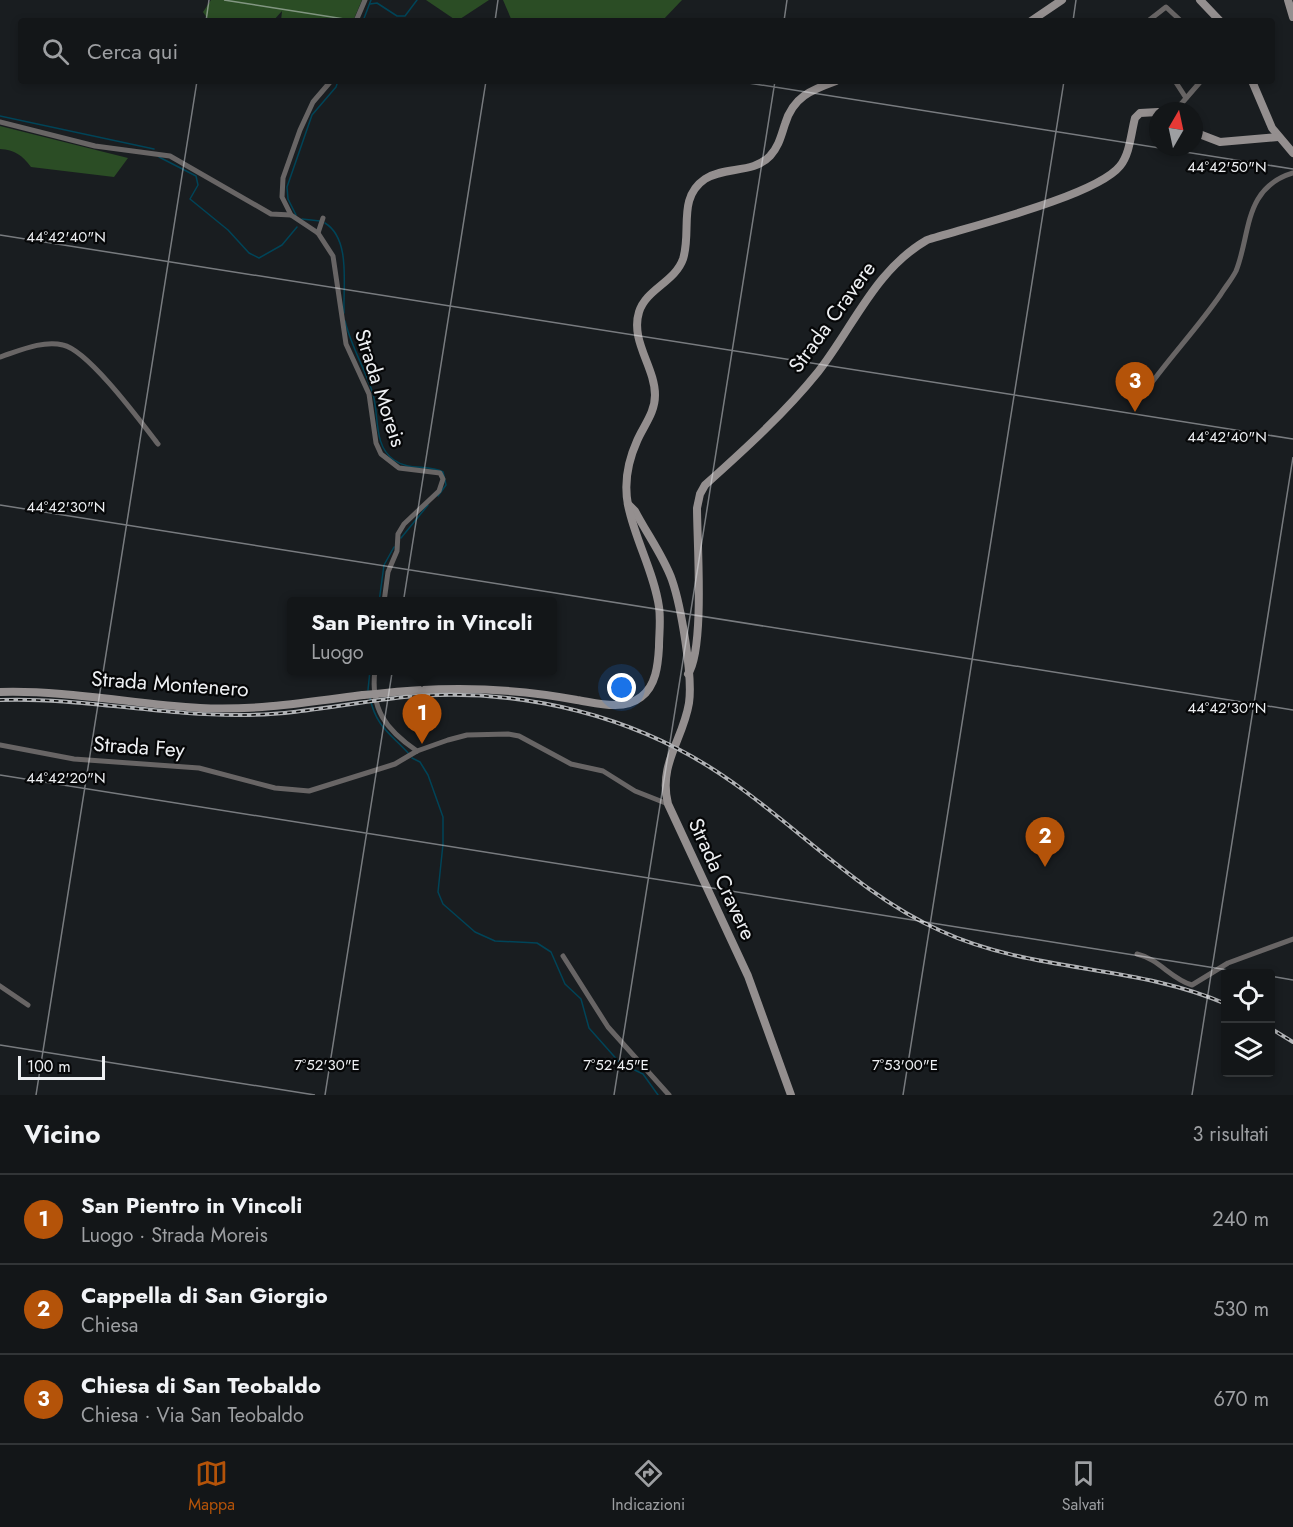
<!DOCTYPE html>
<html lang="it">
<meta charset="utf-8">
<style>
body{margin:0;font-family:Jost,sans-serif;background:#1c1f21;color:#f1f3f6}
.controls{position:absolute;right:18px;bottom:18px;display:grid;overflow:hidden;border-radius:6px;box-shadow:0 3px 9px #0003}
.controls button{width:54px;height:54px;display:grid;place-items:center;padding:0;border:0;border-bottom:2px solid #323537;background:#131618;color:#f1f3f6;font:30px sans-serif}
.compass{position:absolute;left:1149px;top:102px;width:54px;height:54px;border-radius:50%;background:#131618;box-shadow:0 3px 9px #0003;rotate:9deg}
.scale{position:absolute;left:18px;bottom:15px;width:87px;box-sizing:border-box;padding-left:6px;border:3px solid #eef0f3;border-top:0;font-size:16px;line-height:21px;white-space:nowrap;color:#eef0f3;-webkit-text-stroke:4px #060708;paint-order:stroke}
.you{position:absolute;left:622px;top:688px;width:21px;height:21px;margin:-15px;border:4px solid #fff;border-radius:50%;background:#1a73e8;box-shadow:0 0 0 9px #1a73e833}
.badge{display:grid;place-items:center;width:39px;height:39px;border-radius:50%;background:#b45309;color:#fff;font-size:20px;font-weight:700}
.pin{position:absolute;translate:-50% -50px;filter:drop-shadow(0 2px 3px #0008)}
.pin::after{content:'';position:absolute;top:32px;width:21px;height:18px;background:inherit;clip-path:polygon(0 0,100% 0,50% 100%)}
.popup{position:absolute;left:287px;top:597px;width:270px;height:78px;box-sizing:border-box;display:grid;place-content:center;border-radius:6px;background:#131618;filter:drop-shadow(0 2px 4px #0005);font-size:20px;white-space:nowrap;color:#9d9fa2}
.popup b{font-size:22px;color:#f1f3f6}
.popup::after{content:'';position:absolute;left:50%;top:100%;margin-left:-12px;border:12px solid transparent;border-top-color:#131618}
.list{margin:0;padding:0;list-style:none}
h2{display:flex;justify-content:space-between;align-items:center;height:78px;margin:0;padding:0 24px;font-size:26px}
h2 small{font-size:20px;font-weight:400;color:#9d9fa2}
.list li{display:grid;grid-template-columns:39px 1fr auto;gap:18px;align-items:center;box-sizing:border-box;height:90px;padding:0 24px;border-top:2px solid #323537}
.list b{display:block;font-size:22px;white-space:nowrap}
.list p{margin:0;font-size:20px;white-space:nowrap;color:#9d9fa2}
.list em{font-size:20px;font-style:normal;color:#9d9fa2}
.icon{flex:none;width:33px;height:33px;fill:none;stroke:currentColor;stroke-width:2;stroke-linecap:round;stroke-linejoin:round}
.map{position:relative;flex:none;width:1293px;height:1095px;overflow:hidden}
.search{position:absolute;background:#131618;box-shadow:0 3px 9px #0003;left:18px;right:18px;top:18px;height:66px;display:flex;align-items:center;gap:15px;box-sizing:border-box;padding:0 21px;border-radius:6px;color:#9d9fa2;font-size:22px}
.sheet{height:348px;background:#131618}
nav{display:flex;justify-content:space-around;align-items:center;box-sizing:border-box;height:84px;border-top:2px solid #323537;background:#131618;font-size:16px;color:#9d9fa2}
nav a{display:grid;justify-items:center;gap:3px}
nav .on{color:#b45309}
.map>svg:first-child{display:block}
.green{fill:#2b4d25}
.lines{fill:none;stroke-linecap:round;stroke-linejoin:round}
.stream{stroke:#004458;stroke-width:1.5}
.street{stroke:#686565;stroke-width:5}
.secondary{stroke:#948f8f;stroke-width:8}
.rail-casing{stroke:#b0b2b5;stroke-width:4}
.rail{stroke:#060708;stroke-width:1.5;stroke-dasharray:4.5;stroke-linecap:butt}
.secondary-bridge{stroke:#948f8f;stroke-width:8}
.ticks{fill:none;stroke:#eef0f3;stroke-width:1.5;stroke-opacity:0.45}
.labels{text-anchor:middle;stroke-width:4.5;stroke-linejoin:round;paint-order:stroke}
.street-label{font-size:21px;fill:#eef0f3;stroke:#060708}
.ticks-label{font-size:15px;text-anchor:middle;fill:#eef0f3;stroke:#060708;stroke-width:4.5;stroke-linejoin:round;paint-order:stroke}
</style>
<div class="map">
<svg width="1293" height="1095" viewBox="0 0 1293 1095">
<rect width="100%" height="100%" fill="#191d20"/>
<g class="green">
<polygon points="211,0 362,0 353,21 281,21 282,11 273,21 209,21 203,12"/>
<polygon points="426,0 489,0 457,21"/>
<polygon points="503,0 682,0 662,21 512,21"/>
<path d="M0,126L128,158L114,177L31,167C22,155 15,150 0,149Z"/>
</g>
<g class="lines">
<g class="stream">
<polyline points="370,4 377,3 397,16 405,16 417,0"/>
<polyline points="363,21 371,0"/>
<polyline points="0,116 154,149"/>
<polyline points="159,157 196,176 198,185 190,199 228,230 249,253 259,258 282,245 297,227"/>
<polyline points="296,215 288,199 287,187 312,115 336,87 338,81"/>
<polyline points="302,219 320,221"/>
<path d="M325,223C351,239 343,285 344,313"/>
<path d="M345,321C351,346 364,367 372,391C380,413 372,445 394,460C409,471 428,464 443,472L446,485L438,496"/>
<polyline points="401,538 428,505"/>
<polyline points="379,602 384,565 394,547"/>
<polyline points="368,690 370,670"/>
<path d="M370,698C376,727 391,734 409,754"/>
<polyline points="412,758 420,762 428,775 443,817 443,844 438,892 443,904 475,932 495,941 537,943 551,952 565,984 581,999 589,1028 620,1063 643,1074 658,1095"/>
</g>
<g class="street">
<polyline points="356,21 365,0"/>
<polyline points="1148,21 1166,7 1181,21"/>
<polyline points="331,81 313,102 300,130 283,178 282,197 291,215 318,233 333,256 346,344 369,394 376,443 381,454 399,468 440,473 443,479 439,491 404,524 398,534 397,551 388,572 384,602"/>
<polyline points="1175,81 1186,98"/>
<polyline points="1175,111 1201,81"/>
<polyline points="0,122 95,146 170,156 271,214 291,215"/>
<polyline points="318,233 323,218"/>
<path d="M0,357C19,351 42,340 63,345C88,350 141,422 158,444"/>
<path d="M1142,396C1167,360 1197,329 1221,294C1226,286 1232,279 1236,271C1251,234 1243,188 1293,173"/>
<path d="M375,670C370,709 386,730 417,751"/>
<polyline points="0,745 74,759 199,768 275,788 309,791 395,764 417,751 448,740 467,735 508,734 519,736 571,764 603,771 635,791 668,804"/>
<path d="M1137,954C1159,959 1171,979 1192,985L1228,963L1293,939"/>
<polyline points="563,956 608,1027 669,1095"/>
<polyline points="0,986 28,1005"/>
</g>
<g class="secondary">
<polyline points="1200,0 1220,21"/>
<polyline points="1288,0 1293,17"/>
<polyline points="1031,21 1062,0"/>
<polyline points="1252,81 1272,128 1293,153"/>
<polyline points="1194,132 1220,142 1278,137"/>
<path d="M628,504L635,511C647,534 664,557 672,580C681,606 693,676 689,703C683,740 658,764 668,804L748,976L791,1095"/>
<path d="M688,674C705,649 697,542 697,508L700,494L705,485C744,450 785,413 818,372C854,326 875,270 927,240C968,227 1096,196 1120,166C1130,154 1131,133 1135,118L1140,113L1158,112"/>
<path d="M0,692C67,690 133,704 200,708C255,711 309,702 363,695"/>
<path d="M376,694C445,686 509,687 577,700C597,703 623,711 641,697C656,686 658,665 659,647C659,634 661,620 659,607C654,572 635,540 628,505C624,484 628,461 637,441C644,425 655,413 655,395C655,367 630,341 639,312C646,289 675,282 683,259C692,231 677,198 705,179C725,166 753,174 770,156C779,146 781,136 785,124C793,97 811,90 836,81"/>
</g>
<defs>
<g id="rail">
<path d="M0,700C81,697 161,716 242,715C296,715 350,703 404,697C497,688 595,706 678,749C774,798 843,887 941,931C1032,973 1135,964 1226,1004"/>
<polyline points="1270,1028 1293,1042"/>
</g>
</defs>
<use href="#rail" class="rail-casing"/>
<use href="#rail" class="rail"/>
<polyline class="secondary-bridge" points="363,695 376,694"/>
</g>
<path class="ticks" d="M224,0L357,21M206,21L209,0M495,21L498,0M784,21L787,0M1073,21L1076,0M736,81L1293,169M0,235L1293,439M0,505L1293,710M0,775L1253,974M1270,976L1293,980M0,1045L315,1095M36,1095L197,81M325,1095L486,81M614,1095L775,81M903,1095L1064,81M1192,1095L1293,457"/>
<g class="labels">
<g class="street-label">
<text transform="translate(832 317) rotate(-54)" y="7">Strada Cravere</text>
<text transform="translate(380 388) rotate(72)" y="7">Strada Moreis</text>
<text transform="translate(170 684) rotate(4)" y="7">Strada Montenero</text>
<text transform="translate(139 747) rotate(4)" y="7">Strada Fey</text>
<text transform="translate(722 879) rotate(65)" y="7">Strada Cravere</text>
</g>
</g>
<g class="ticks-label">
<text x="1227" y="172">44°42'50"N</text>
<text x="66" y="242">44°42'40"N</text>
<text x="1227" y="442">44°42'40"N</text>
<text x="66" y="512">44°42'30"N</text>
<text x="1227" y="713">44°42'30"N</text>
<text x="66" y="783">44°42'20"N</text>
<text x="327" y="1070">7°52'30"E</text>
<text x="616" y="1070">7°52'45"E</text>
<text x="905" y="1070">7°53'00"E</text>
</g>
</svg>
<div class="controls">
<button><svg class="icon" aria-label="locate" viewBox="0 0 24 24"><circle cx="12" cy="12" r="6"/><path d="M12 2v4M12 18v4M2 12h4M18 12h4"/></svg></button>
<button><svg class="icon" aria-label="layers" viewBox="0 0 24 24"><path d="M12 4l9 5-9 5-9-5zM3 14l9 5 9-5"/></svg></button>
</div>
<svg class="compass" viewBox="-18 -18 36 36"><path d="M0-13l5 13h-10z" fill="#e53935"/><path d="M0 13l5-13h-10z" fill="#9d9fa2"/></svg>
<div class="scale">100 m</div>
<div class="you"></div>
<div class="pin badge" style="left:422px;top:744px">1</div>
<div class="popup"><b>San Pientro in Vincoli</b>Luogo</div>
<div class="pin badge" style="left:1045px;top:867px">2</div>
<div class="pin badge" style="left:1135px;top:412px">3</div>
<div class="search"><svg class="icon" aria-label="search" viewBox="0 0 24 24"><circle cx="10" cy="10" r="6"/><path d="M15 15l6 6"/></svg>Cerca qui</div>
</div>
<section class="sheet">
<h2>Vicino<small>3 risultati</small></h2>
<ul class="list">
<li><span class="badge">1</span><div><b>San Pientro in Vincoli</b><p>Luogo · Strada Moreis</p></div><em>240 m</em></li>
<li><span class="badge">2</span><div><b>Cappella di San Giorgio</b><p>Chiesa</p></div><em>530 m</em></li>
<li><span class="badge">3</span><div><b>Chiesa di San Teobaldo</b><p>Chiesa · Via San Teobaldo</p></div><em>670 m</em></li>
</ul>
</section>
<nav>
<a class="on"><svg class="icon" aria-label="map" viewBox="0 0 24 24"><path d="M3 6l6-2 6 2 6-2v14l-6 2-6-2-6 2zM9 4v14M15 6v14"/></svg>Mappa</a>
<a><svg class="icon" aria-label="directions" viewBox="0 0 24 24"><path d="M12 3l9 9-9 9-9-9zM9 14v-3h6M13 9l2 2-2 2"/></svg>Indicazioni</a>
<a><svg class="icon" aria-label="saved" viewBox="0 0 24 24"><path d="M7 4h10v16l-5-4-5 4z"/></svg>Salvati</a>
</nav>
